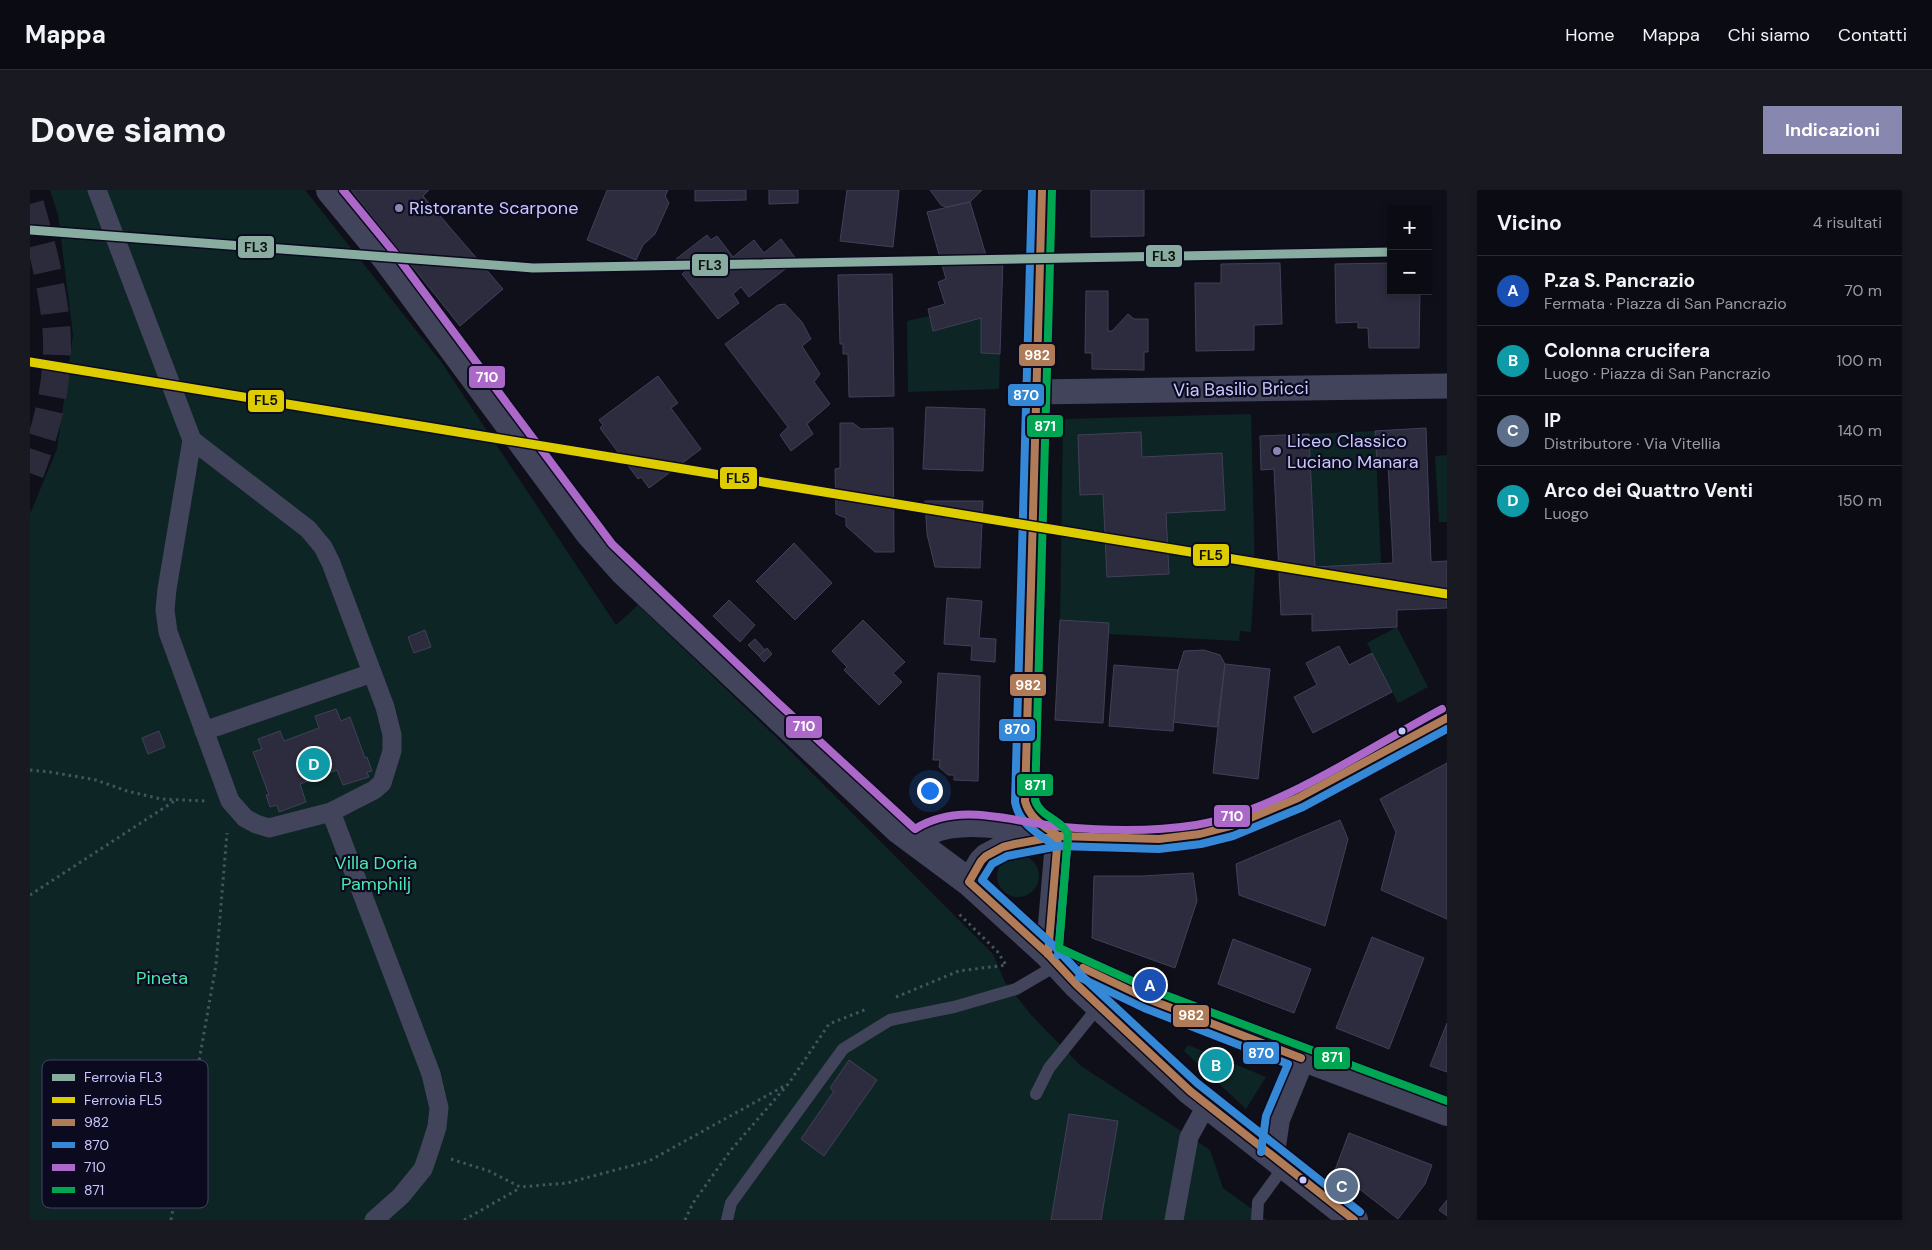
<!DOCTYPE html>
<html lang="it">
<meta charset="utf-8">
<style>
body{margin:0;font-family:"DM Sans",sans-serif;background:#191922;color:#f1f3f6}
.controls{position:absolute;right:15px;top:15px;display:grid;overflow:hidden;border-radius:0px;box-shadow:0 2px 8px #0003}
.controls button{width:45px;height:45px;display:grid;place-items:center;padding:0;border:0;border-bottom:1px solid #2b2b34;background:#0b0b14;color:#f1f3f6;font:25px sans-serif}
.you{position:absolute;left:899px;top:600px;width:18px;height:18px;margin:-12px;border:4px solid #fff;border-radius:50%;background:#1a73e8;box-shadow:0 0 0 8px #1a73e833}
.badge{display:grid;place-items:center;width:32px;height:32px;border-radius:50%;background:#8787af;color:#fff;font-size:16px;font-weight:700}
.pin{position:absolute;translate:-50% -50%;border:2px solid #fff;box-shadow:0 1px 5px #0006}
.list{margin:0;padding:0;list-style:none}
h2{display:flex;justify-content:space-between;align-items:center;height:65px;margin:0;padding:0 20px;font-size:21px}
h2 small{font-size:16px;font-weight:400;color:#9a9ba0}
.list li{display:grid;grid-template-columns:32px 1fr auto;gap:15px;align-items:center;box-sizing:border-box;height:70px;padding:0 20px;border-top:1px solid #2b2b34}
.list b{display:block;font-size:19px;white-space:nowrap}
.list p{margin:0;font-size:16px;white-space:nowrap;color:#9a9ba0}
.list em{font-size:16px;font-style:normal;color:#9a9ba0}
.map{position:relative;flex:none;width:1417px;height:1030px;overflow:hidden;border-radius:0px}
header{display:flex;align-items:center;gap:30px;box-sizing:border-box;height:70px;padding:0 25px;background:#0b0b14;border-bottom:1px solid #2b2b34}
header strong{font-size:24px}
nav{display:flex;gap:28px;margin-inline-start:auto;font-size:18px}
.intro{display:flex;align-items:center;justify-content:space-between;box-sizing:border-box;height:120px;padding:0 30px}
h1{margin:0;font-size:35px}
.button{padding:12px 22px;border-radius:0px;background:#8787af;color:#fff;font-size:18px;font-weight:700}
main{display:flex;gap:30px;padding:0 30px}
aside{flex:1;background:#0b0b14;border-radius:0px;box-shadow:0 2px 8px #0003}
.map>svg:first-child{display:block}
.green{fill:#0d2524}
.building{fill:#2c2c3e;stroke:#414059}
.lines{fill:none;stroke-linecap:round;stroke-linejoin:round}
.tertiary-tunnel{stroke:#2b2b3c;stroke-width:28;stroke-dasharray:28 14;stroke-linecap:butt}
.path{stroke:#425661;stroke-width:3;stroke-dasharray:2.5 4;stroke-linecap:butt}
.service{stroke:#42445c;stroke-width:12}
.pedestrian{stroke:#42445c;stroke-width:19}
.minor{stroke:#42445c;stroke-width:25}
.tertiary{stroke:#42445c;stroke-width:28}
.bus-1-casing{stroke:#0b0a1f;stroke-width:11}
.bus-2-casing{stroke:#0b0a1f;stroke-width:11}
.bus-3-casing{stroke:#0b0a1f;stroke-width:11}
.bus-4-casing{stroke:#0b0a1f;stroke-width:11}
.bus-1{stroke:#b07c57;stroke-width:8}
.bus-2{stroke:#3588d5;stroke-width:8}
.bus-3{stroke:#ac68c9;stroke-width:8}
.bus-4{stroke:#00a651;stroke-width:8}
.rail-1-casing{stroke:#0b0a1f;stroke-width:12}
.rail-2-casing{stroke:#0b0a1f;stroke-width:12}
.rail-1{stroke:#88aca0;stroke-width:9}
.rail-2{stroke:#dccc00;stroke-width:9}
.poi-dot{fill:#8787af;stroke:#0b0a1f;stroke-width:2}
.bus-dot{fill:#c8c8ff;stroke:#0b0a1f;stroke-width:2}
.labels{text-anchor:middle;stroke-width:4.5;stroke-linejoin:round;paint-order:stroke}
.poi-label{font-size:18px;fill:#c8c8ff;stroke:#0b0a1f;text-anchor:start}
.street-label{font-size:18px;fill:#c8c8ff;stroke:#0b0a1f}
.park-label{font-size:18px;fill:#4ae9af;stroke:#0b0a1f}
.key{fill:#0b0a1f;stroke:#444362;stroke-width:1}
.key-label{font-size:14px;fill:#c8c8ff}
.line-badge{stroke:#0b0a1f;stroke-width:2}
.badge-label{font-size:14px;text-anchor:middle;font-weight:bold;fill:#fff}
.pale-badge-label{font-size:14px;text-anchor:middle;font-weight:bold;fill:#111}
</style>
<header>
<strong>Mappa</strong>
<nav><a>Home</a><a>Mappa</a><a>Chi siamo</a><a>Contatti</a></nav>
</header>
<div class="intro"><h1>Dove siamo</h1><a class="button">Indicazioni</a></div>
<main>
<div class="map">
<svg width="1417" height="1030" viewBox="0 0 1417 1030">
<rect width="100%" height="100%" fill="#0f0f1a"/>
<g class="green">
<polygon points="20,0 275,0 412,173 586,435 608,415 743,544 963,764 975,792 1002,826 1051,876 1180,960 1193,998 1237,1030 0,1030 0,324 27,259 43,145 28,25"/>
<polygon points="899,126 903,141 951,128 951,163 970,164 969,199 878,202 877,131"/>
<polygon points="1221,224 1225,380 1221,442 1210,441 1209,451 1078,444 1078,433 1030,430 1033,229"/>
<polygon points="1345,241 1351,374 1285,377 1279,244"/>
<polygon points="1417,265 1417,332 1409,332 1405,266"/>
<polygon points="1367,437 1398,497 1368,513 1337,453"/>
<circle cx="988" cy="686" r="21"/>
<polygon points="1158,855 1236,887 1216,919 1154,861"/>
</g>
<g class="building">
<polygon points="321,0 399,0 393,6 473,99 430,136"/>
<polygon points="577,0 638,0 635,6 639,13 625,44 613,55 606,70 557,50"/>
<polygon points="665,0 716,0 716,10 665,11"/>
<polygon points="739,0 768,0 768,13 739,14"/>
<polygon points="817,0 869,0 863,57 810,51"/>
<polygon points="900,0 952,0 940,12 916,17 911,15"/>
<polygon points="1061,0 1114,0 1114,46 1061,47"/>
<polygon points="940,12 958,72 973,66 970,164 951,163 951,128 903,141 898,119 915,114 908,92 916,89 897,22"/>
<polygon points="677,45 681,50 687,46 703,67 724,50 734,63 751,49 767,70 719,107 711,97 703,104 709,113 688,129 652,84 656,81 646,69"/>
<polygon points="1250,73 1252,134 1224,135 1224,160 1166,161 1165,93 1191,93 1191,74"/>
<polygon points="1361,73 1361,101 1390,101 1389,158 1339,158 1338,138 1328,138 1328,132 1306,133 1305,74"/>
<polygon points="862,84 864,206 819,207 818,164 813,164 813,154 810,154 808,85"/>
<polygon points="1056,101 1078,101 1078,141 1082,141 1098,124 1104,129 1118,129 1118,162 1114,162 1114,180 1062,179 1062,163 1055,163"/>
<polygon points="755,114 772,132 781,149 772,156 790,184 784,192 800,214 777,234 783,244 761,261 750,245 758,237 695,154 748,115"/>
<polygon points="628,186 648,213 641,218 671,259 619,298 611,287 608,289 570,238 573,235 569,230"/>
<polygon points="896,217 955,219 953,281 893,279"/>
<polygon points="810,233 823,233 831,239 863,238 864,362 845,362 816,336 816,328 806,324 805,279 810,278"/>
<polygon points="1396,238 1401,372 1417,371 1417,418 1367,420 1367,437 1282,441 1282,424 1251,425 1244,279 1231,280 1230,246 1279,244 1285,377 1363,373 1358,273 1347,273 1345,241"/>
<polygon points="1111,242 1112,267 1192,263 1195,320 1136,323 1139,384 1077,387 1073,304 1050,305 1048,245"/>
<polygon points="895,311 953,311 950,378 905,377 897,344"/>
<polygon points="764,353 802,393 765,430 726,391"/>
<polygon points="917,408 952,411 949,448 966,449 965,472 941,470 942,456 914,454"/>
<polygon points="699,410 725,435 710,452 683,426"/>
<polygon points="833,430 875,472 863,483 872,492 849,515 814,480 817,477 802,461"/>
<polygon points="1030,430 1079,433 1073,533 1025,530"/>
<polygon points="395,440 401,457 384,463 378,447"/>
<polygon points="725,449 735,460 729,466 718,455"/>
<polygon points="1309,456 1319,475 1342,463 1362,502 1283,543 1264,507 1287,495 1276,473"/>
<polygon points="737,458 742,464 734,472 729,466"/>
<polygon points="1174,460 1190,465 1195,474 1187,537 1143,532 1148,480 1154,461"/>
<polygon points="1195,474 1240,479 1228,589 1183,583"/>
<polygon points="1084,475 1148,480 1143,541 1079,536"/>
<polygon points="908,483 950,486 948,591 924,590 924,585 918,585 909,577 910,570 903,570"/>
<polygon points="306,519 311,531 320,527 335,568 337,567 342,581 337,582 339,587 313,595 307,580 270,594 276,612 249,622 247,615 240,617 236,605 239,605 223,562 232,559 228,549 250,541 254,551 289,538 285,526"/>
<polygon points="129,541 135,557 118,564 112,548"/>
<polygon points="1417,573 1417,729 1351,700 1366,642 1350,609"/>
<polygon points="1310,630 1318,649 1295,736 1209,705 1206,674"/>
<polygon points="1163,683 1167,711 1145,778 1062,748 1064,686 1113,686"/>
<polygon points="1342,747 1394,768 1359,859 1306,838"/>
<polygon points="1203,749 1281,779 1264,823 1188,794"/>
<polygon points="1417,833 1417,882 1400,876"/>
<polygon points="819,870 847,890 794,966 771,949 804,901 800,898"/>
<polygon points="1039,924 1088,931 1071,1030 1021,1030"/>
<polygon points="1319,943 1402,975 1395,994 1368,1029 1305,980"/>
<polygon points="1417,1010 1417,1026 1409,1020"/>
</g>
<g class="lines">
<path class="tertiary-tunnel" d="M0,14C11,53 22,94 26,134C31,185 18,235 0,283"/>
<g class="path">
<polyline points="0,580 20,582 66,590 97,601 131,609 175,611"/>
<polyline points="0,705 146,610"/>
<polyline points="866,807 929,781 976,775 967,761 927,722"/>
<polyline points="421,969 459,981 490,997 537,993 619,971 756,895"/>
<polyline points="141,1030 186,775 197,643"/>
<polyline points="434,1030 490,998"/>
<polyline points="655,1030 663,1013 701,960 759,893 799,834 837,819"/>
</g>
<g class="service">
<polyline points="1006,904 1019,878 1069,816"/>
<polyline points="697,1030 701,1013 813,859 860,830 924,817 986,799 1027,775"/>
<polyline points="1227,1030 1228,1012 1255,975"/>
</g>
<g class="pedestrian">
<polyline points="67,0 162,250"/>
<polygon points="162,250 278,339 293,357 301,373 355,517 362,545 362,561 352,593 344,600 301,622 239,638 226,634 215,628 200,611 138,442 135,420 137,399"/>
<polyline points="174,541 342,483"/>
<polyline points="301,622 401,884 409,918 407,937 399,962 393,979 371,1006 344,1030"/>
<polyline points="1144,1030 1159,947 1177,914"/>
</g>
<g class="minor">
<path d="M1012,0L995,611C997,628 1016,637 1028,646"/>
<polyline points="1005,202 1417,196"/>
<path d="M884,652C889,648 894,644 900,642C931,628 979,637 1011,643"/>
<polyline points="939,692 951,671 956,666 973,657 985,654 1028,646 1129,649 1170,644 1201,636 1268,608 1417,528"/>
<polyline points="1018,764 1028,646"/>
</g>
<g class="tertiary">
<polyline points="300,0 355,67 559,343 593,381 869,640 939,692 1018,764 1046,794 1160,901 1324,1030"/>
<polyline points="1026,768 1054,779 1118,809 1417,922"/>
<polyline points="1241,963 1246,929 1271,868"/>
</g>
<defs>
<g id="bus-1">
<path d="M1012,0L995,611C999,628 1014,636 1028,646"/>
<polyline points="1018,764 1028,646"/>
<polyline points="1053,778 1118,809 1271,868"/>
<polyline points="1324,1030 1160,901 1046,794 1018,764 939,692 951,671 956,666 973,657 985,654 1028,646 1129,649 1170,644 1201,636 1268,608 1417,528"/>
</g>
<g id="bus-2">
<path d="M1002,0L985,612C989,633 1006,642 1022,654"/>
<polyline points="1028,765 1038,647"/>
<polyline points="1049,787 1114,818 1258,874 1236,926 1231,962"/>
<polyline points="1330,1022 1167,893 1053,787 1025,757 952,690 962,674 977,666 1029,656 1129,659 1171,654 1203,646 1273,617 1417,539"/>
</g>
<path id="bus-3" d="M313,0L363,61L582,354L747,512L885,639C931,610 984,633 1033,637C1077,641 1122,642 1166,635C1248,621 1338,558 1412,519"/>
<path id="bus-4" d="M1022,0L1005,610C1010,627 1031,629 1038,644L1029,758L1122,800L1417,911"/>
</defs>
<use href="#bus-1" class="bus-1-casing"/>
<use href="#bus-2" class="bus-2-casing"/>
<use href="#bus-3" class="bus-3-casing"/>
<use href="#bus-4" class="bus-4-casing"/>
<use href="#bus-1" class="bus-1"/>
<use href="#bus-2" class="bus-2"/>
<use href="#bus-3" class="bus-3"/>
<use href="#bus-4" class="bus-4"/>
<defs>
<polyline id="rail-1" points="0,40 503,78 1361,62"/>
<polyline id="rail-2" points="0,172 1417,404"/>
</defs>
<use href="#rail-1" class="rail-1-casing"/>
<use href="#rail-2" class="rail-2-casing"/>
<use href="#rail-1" class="rail-1"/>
<use href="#rail-2" class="rail-2"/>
</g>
<g class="poi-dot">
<circle cx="369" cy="18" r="5"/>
<circle cx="1247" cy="261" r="5"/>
</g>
<g class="bus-dot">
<circle cx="1372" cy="541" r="4.5"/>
<circle cx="1273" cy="990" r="4.5"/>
</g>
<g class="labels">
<g class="poi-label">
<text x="379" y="24">Ristorante Scarpone</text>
<text x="1257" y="257">Liceo Classico<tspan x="1257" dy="21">Luciano Manara</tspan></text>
</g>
<g class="street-label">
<text transform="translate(1211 199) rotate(-1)" y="6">Via Basilio Bricci</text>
</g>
<g class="park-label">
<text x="346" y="679">Villa Doria<tspan x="346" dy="21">Pamphilj</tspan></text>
<text x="132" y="794">Pineta</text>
</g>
</g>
<rect x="12" y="870" width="166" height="148" rx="8" class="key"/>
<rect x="22" y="884" width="23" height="7" fill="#88aca0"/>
<rect x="22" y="907" width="23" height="6" fill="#dccc00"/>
<rect x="22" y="929" width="23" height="7" fill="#b07c57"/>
<rect x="22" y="952" width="23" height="6" fill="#3588d5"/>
<rect x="22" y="974" width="23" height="7" fill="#ac68c9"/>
<rect x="22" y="997" width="23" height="6" fill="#00a651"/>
<g class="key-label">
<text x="54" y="892">Ferrovia FL3</text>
<text x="54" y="915">Ferrovia FL5</text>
<text x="54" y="937">982</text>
<text x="54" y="960">870</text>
<text x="54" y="982">710</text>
<text x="54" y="1005">871</text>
</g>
<g class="line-badge">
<rect x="207" y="45" width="38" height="24" rx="5" fill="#88aca0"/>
<rect x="1115" y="54" width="38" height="24" rx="5" fill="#88aca0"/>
<rect x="661" y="63" width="38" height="24" rx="5" fill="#88aca0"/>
<rect x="988" y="153" width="38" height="24" rx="5" fill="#b07c57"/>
<rect x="438" y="175" width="38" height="24" rx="5" fill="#ac68c9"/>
<rect x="977" y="193" width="38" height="24" rx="5" fill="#3588d5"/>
<rect x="217" y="199" width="38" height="24" rx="5" fill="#dccc00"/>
<rect x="996" y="224" width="38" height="24" rx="5" fill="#00a651"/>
<rect x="689" y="276" width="39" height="24" rx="5" fill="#dccc00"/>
<rect x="1162" y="353" width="38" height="24" rx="5" fill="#dccc00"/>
<rect x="979" y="483" width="38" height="24" rx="5" fill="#b07c57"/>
<rect x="755" y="525" width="38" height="24" rx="5" fill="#ac68c9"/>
<rect x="968" y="528" width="38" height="24" rx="5" fill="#3588d5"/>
<rect x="986" y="583" width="38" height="24" rx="5" fill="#00a651"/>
<rect x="1183" y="614" width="38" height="24" rx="5" fill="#ac68c9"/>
<rect x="1142" y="814" width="38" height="24" rx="5" fill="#b07c57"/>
<rect x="1212" y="851" width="38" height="24" rx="5" fill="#3588d5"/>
<rect x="1283" y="856" width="38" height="24" rx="5" fill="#00a651"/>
</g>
<g class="badge-label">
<text x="1007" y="170">982</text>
<text x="457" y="192">710</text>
<text x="996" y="210">870</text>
<text x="1015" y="241">871</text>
<text x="998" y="500">982</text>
<text x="774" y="541">710</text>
<text x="987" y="544">870</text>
<text x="1005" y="600">871</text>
<text x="1202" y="631">710</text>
<text x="1161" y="830">982</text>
<text x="1231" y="868">870</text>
<text x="1302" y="872">871</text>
</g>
<g class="pale-badge-label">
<text x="226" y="62">FL3</text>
<text x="1134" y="71">FL3</text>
<text x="680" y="80">FL3</text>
<text x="236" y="215">FL5</text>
<text x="708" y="293">FL5</text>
<text x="1181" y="370">FL5</text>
</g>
</svg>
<div class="controls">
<button>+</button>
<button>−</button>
</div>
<div class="you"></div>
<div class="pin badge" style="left:1120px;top:795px;background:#1a4fb4">A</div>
<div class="pin badge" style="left:1186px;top:875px;background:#0f9aa8">B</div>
<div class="pin badge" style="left:1312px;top:996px;background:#5c6f8a">C</div>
<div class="pin badge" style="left:284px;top:574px;background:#0f9aa8">D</div>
</div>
<aside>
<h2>Vicino<small>4 risultati</small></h2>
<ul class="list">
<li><span class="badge" style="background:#1a4fb4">A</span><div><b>P.za S. Pancrazio</b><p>Fermata · Piazza di San Pancrazio</p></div><em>70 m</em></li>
<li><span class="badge" style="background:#0f9aa8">B</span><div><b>Colonna crucifera</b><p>Luogo · Piazza di San Pancrazio</p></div><em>100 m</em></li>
<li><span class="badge" style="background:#5c6f8a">C</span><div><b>IP</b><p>Distributore · Via Vitellia</p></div><em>140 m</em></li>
<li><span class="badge" style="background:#0f9aa8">D</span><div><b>Arco dei Quattro Venti</b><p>Luogo</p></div><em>150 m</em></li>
</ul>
</aside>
</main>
